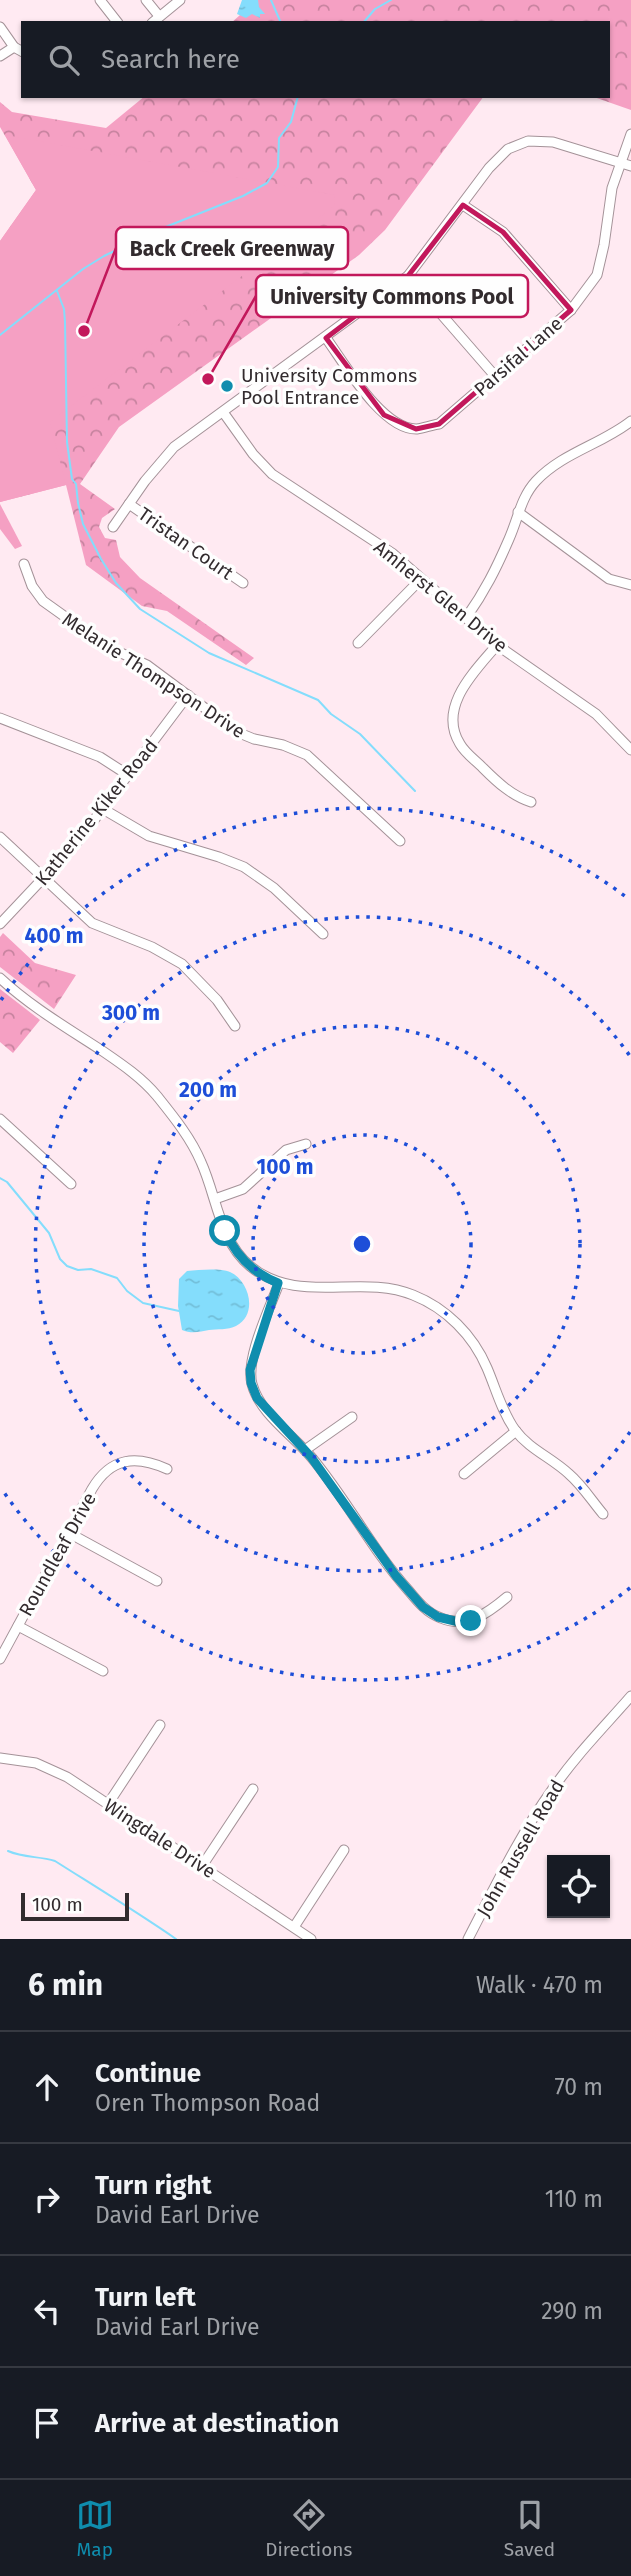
<!DOCTYPE html>
<meta charset="utf-8">
<style>
body{margin:0;font-family:"Fira Sans",sans-serif;background:#242831;color:#f1f3f6}
.controls{position:absolute;right:21px;bottom:21px;display:grid;overflow:hidden;border-radius:0px;box-shadow:0 2px 5px #0004}
.controls button{width:63px;height:63px;display:grid;place-items:center;padding:0;border:0;border-bottom:2px solid #363941;background:#171b24;color:#f1f3f6;font:35px sans-serif}
.scale{position:absolute;left:21px;bottom:18px;width:108px;box-sizing:border-box;padding-left:7px;border:4px solid #322b2e;border-top:0;font-size:19px;line-height:24px;white-space:nowrap;color:#322b2e;-webkit-text-stroke:5px #fefefe;paint-order:stroke}
.stop{position:absolute;width:21px;height:21px;margin:-16px;border:5px solid #0f8dae;border-radius:50%;background:#fff}
.stop.end{background:#0f8dae;border-color:#fff;box-shadow:0 2px 7px #0008}
.list{margin:0;padding:0;list-style:none}
h2{display:flex;justify-content:space-between;align-items:center;height:91px;margin:0;padding:0 28px;font-size:30px}
h2 small{font-size:23px;font-weight:400;color:#9ea1a6}
.list li{display:grid;grid-template-columns:46px 1fr auto;gap:21px;align-items:center;box-sizing:border-box;height:112px;padding:0 28px;border-top:2px solid #363941}
.list b{display:block;font-size:26px;white-space:nowrap}
.list p{margin:0;font-size:23px;white-space:nowrap;color:#9ea1a6}
.list em{font-size:23px;font-style:normal;color:#9ea1a6}
.icon{flex:none;width:38px;height:38px;fill:none;stroke:currentColor;stroke-width:2;stroke-linecap:round;stroke-linejoin:round}
.map{position:relative;flex:none;width:631px;height:1939px;overflow:hidden}
.search{position:absolute;background:#171b24;box-shadow:0 2px 5px #0004;left:21px;right:21px;top:21px;height:77px;display:flex;align-items:center;gap:18px;box-sizing:border-box;padding:0 24px;border-radius:0px;color:#9ea1a6;font-size:26px}
.sheet{height:539px;background:#171b24}
nav{display:flex;justify-content:space-around;align-items:center;box-sizing:border-box;height:98px;border-top:2px solid #363941;background:#171b24;font-size:19px;color:#9ea1a6}
nav a{display:grid;justify-items:center;gap:4px}
nav .on{color:#0f8dae}
.map>svg:first-child{display:block}
.forest{fill:url(#forest-crowns)}
.park{fill:#f5a0c3}
.water{fill:url(#water-ripples)}
.lines{fill:none;stroke-linecap:round;stroke-linejoin:round}
.stream{stroke:#84ddfc;stroke-width:2}
.minor-casing{stroke:#a49298;stroke-width:11}
.minor{stroke:#fff;stroke-width:9}
.route{stroke:#0f8dae;stroke-width:9}
.marked{fill:none;stroke:#c2185b;stroke-width:5;stroke-linejoin:round}
.ring{fill:none;stroke:#1d4ed8;stroke-width:3.5;stroke-dasharray:3.5 7}
.poi-dot{fill:#0f8dae;stroke:#fefefe;stroke-width:2.5}
.labels{text-anchor:middle;stroke-width:7;stroke-linejoin:round;paint-order:stroke}
.street-label{font-size:19px;fill:#322b2e;stroke:#fefefe}
.poi-label{font-size:19px;fill:#322b2e;stroke:#fefefe;text-anchor:start}
.centre{fill:#1d4ed8;stroke:#fefefe;stroke-width:3.5}
.ring-label{font-size:21px;text-anchor:middle;font-weight:bold;fill:#1d4ed8;stroke:#fefefe;stroke-width:7;stroke-linejoin:round;paint-order:stroke}
.leader{fill:none;stroke:#c2185b;stroke-width:2.5}
.callout-dot{fill:#c2185b;stroke:#fefefe;stroke-width:2.5}
.callout{fill:#fefefe;stroke:#c2185b;stroke-width:2.5}
.callout-label{font-size:21px;text-anchor:middle;font-weight:bold;fill:#322b2e}
</style>
<div class="map">
<svg width="631" height="1939" viewBox="0 0 631 1939">
<defs>
<pattern id="forest-crowns" width="20" height="18" patternUnits="userSpaceOnUse" patternTransform="scale(1.75)"><rect width="20" height="18" fill="#f5a0c3"/><path d="M2 6a3 3 0 1 1 6 0M12 15a3 3 0 1 1 6 0" fill="none" stroke="#c7839f"/></pattern>
<pattern id="water-ripples" width="26" height="14" patternUnits="userSpaceOnUse" patternTransform="scale(1.75)"><rect width="26" height="14" fill="#84ddfc"/><path d="M2 4q2-2 4 0t4 0M15 11q2-2 4 0t4 0" fill="none" stroke="#72bed8"/></pattern>
</defs>
<rect width="100%" height="100%" fill="#ffeaf2"/>
<g class="forest">
<polygon points="246,0 631,0 631,110 591,96 608,96 608,23 231,23 240,15"/>
<polygon points="145,96 484,96 385,230 359,255 119,427 80,484 115,509 102,518 99,527 105,538 116,540 120,557 140,578 254,658 246,665 167,611 142,606 86,565 66,485 0,502 0,241 36,190 0,127 0,102 12,112 106,128"/>
<polygon points="3,933 35,963 76,975 54,1009 0,967 0,937"/>
<polygon points="0,989 40,1020 13,1053 0,1042"/>
</g>
<g class="park">
<polygon points="5,135 335,195 334,206 50,422 66,485 0,502 0,241 36,190"/>
<polygon points="0,504 22,546 15,549 0,529"/>
</g>
<g class="water">
<polygon points="242,0 258,0 259,7 265,14 260,14 260,18 252,14 246,18 237,14"/>
<path d="M187,1271C199,1270 220,1268 230,1272C250,1281 258,1315 236,1326C228,1330 217,1329 209,1330C200,1332 191,1334 182,1330L178,1306L179,1279Z"/>
</g>
<g class="lines">
<g class="stream">
<polyline points="271,0 281,23"/>
<polyline points="363,23 375,9 391,0"/>
<polyline points="57,291 64,309 65,322 67,442 72,479 76,484 78,503 83,524 101,559 116,583 140,609 209,653 318,700 331,714 360,734 415,791"/>
<polyline points="0,335 83,269 104,256 163,228 243,196 267,183 278,167 279,138 291,122 298,96"/>
<polyline points="0,1178 7,1182 49,1233 60,1259 67,1266 78,1270 91,1269 117,1278 127,1291 143,1303 179,1311"/>
<path d="M8,1851C24,1858 39,1856 55,1861C96,1887 137,1912 176,1939"/>
</g>
<defs>
<g id="minor">
<polyline points="100,0 118,23"/>
<polyline points="146,0 159,16"/>
<polyline points="152,23 180,0"/>
<polyline points="0,27 14,47 23,52"/>
<polyline points="0,56 14,47"/>
<polyline points="463,205 503,232 571,310"/>
<polyline points="408,276 495,376"/>
<path d="M326,338C345,364 382,430 417,429C424,428 432,425 439,424L571,310L597,275L604,245L612,188L631,134"/>
<polyline points="223,412 253,454 272,474 392,553 497,645 596,714 631,750"/>
<polyline points="129,504 243,583"/>
<polyline points="518,512 609,579 631,585"/>
<polyline points="113,527 145,481 174,447 408,276 489,168 508,149 528,141 553,142 631,166"/>
<polyline points="24,564 32,586 43,601 106,646 147,665 237,732 254,739 283,745 307,755 400,841"/>
<path d="M466,618C485,591 496,569 509,539C518,519 521,497 536,481C562,453 602,444 631,421"/>
<polyline points="358,643 421,579"/>
<path d="M497,645C475,671 437,707 460,744C465,753 475,760 483,768C497,782 512,796 531,802"/>
<polyline points="0,718 100,757 128,775"/>
<polyline points="103,809 149,836 219,857 244,867 274,888 323,934"/>
<polyline points="0,837 92,923 152,947 182,964 217,1000 235,1026"/>
<polyline points="0,924 79,840 188,695"/>
<path d="M0,978C31,1007 69,1029 104,1052C123,1065 142,1078 157,1096C173,1116 191,1138 201,1162C217,1197 219,1240 250,1266C298,1306 360,1273 413,1295C446,1308 473,1335 487,1368C496,1389 502,1412 515,1430C529,1449 552,1458 569,1474C582,1485 592,1501 603,1514"/>
<polyline points="0,1119 71,1184"/>
<polyline points="215,1199 243,1189 286,1150 306,1144"/>
<path d="M279,1283C270,1308 245,1359 252,1384C260,1414 293,1435 312,1458C347,1500 372,1550 409,1591C418,1602 427,1613 441,1618C467,1629 488,1613 507,1597"/>
<polyline points="305,1450 352,1417"/>
<polyline points="464,1474 516,1431"/>
<polyline points="69,1533 157,1581"/>
<polyline points="18,1626 103,1671"/>
<path d="M0,1659L92,1489C111,1457 136,1455 167,1469"/>
<polyline points="0,1758 36,1763 67,1777 311,1939"/>
<polyline points="108,1804 160,1725"/>
<polyline points="202,1866 253,1789"/>
<polyline points="294,1927 344,1850"/>
<path d="M468,1939C494,1889 519,1836 552,1790C575,1756 604,1727 631,1696"/>
</g>
</defs>
<use href="#minor" class="minor-casing"/>
<use href="#minor" class="minor"/>
</g>
<g class="lines">
<path class="route" d="M225,1231C236,1256 253,1273 278,1283L250,1370L251,1383L257,1398L311,1457L396,1576L423,1607L438,1617L459,1622L471,1621"/>
</g>
<path class="marked" d="M463,205L503,232L571,310L439,424L416,429L384,415L326,338L408,276Z"/>
<g class="ring">
<circle cx="362" cy="1244" r="109"/>
<circle cx="362" cy="1244" r="218"/>
<path d="M630 1432A327 327 0 1 1 630 1056"/>
<path d="M630 1588A436 436 0 0 1 1 1488M1 1000A436 436 0 0 1 630 900"/>
</g>
<circle class="poi-dot" cx="227" cy="386" r="7"/>
<g class="labels">
<g class="street-label">
<text transform="translate(518 356) rotate(-41)" y="7">Parsifal Lane</text>
<text transform="translate(186 543) rotate(35)" y="7">Tristan Court</text>
<text transform="translate(441 596) rotate(39)" y="7">Amherst Glen Drive</text>
<text transform="translate(154 675) rotate(33)" y="7">Melanie Thompson Drive</text>
<text transform="translate(96 812) rotate(-51)" y="7">Katherine Kiker Road</text>
<text transform="translate(57 1554) rotate(-61)" y="7">Roundleaf Drive</text>
<text transform="translate(160 1838) rotate(33)" y="7">Wingdale Drive</text>
<text transform="translate(520 1848) rotate(-60)" y="7">John Russell Road</text>
</g>
<g class="poi-label">
<text x="241" y="382">University Commons<tspan x="241" dy="22">Pool Entrance</tspan></text>
</g>
</g>
<circle cx="362" cy="1244" r="10" class="centre"/>
<g class="ring-label">
<text x="54" y="943">400 m</text>
<text x="131" y="1020">300 m</text>
<text x="208" y="1097">200 m</text>
<text x="285" y="1174">100 m</text>
</g>
<path class="leader" d="M84 331L116 248M208 379L256 296"/>
<g class="callout-dot">
<circle cx="84" cy="331" r="7"/>
<circle cx="208" cy="379" r="7"/>
</g>
<g class="callout">
<rect x="116" y="227" width="232" height="42" rx="7"/>
<rect x="256" y="275" width="272" height="42" rx="7"/>
</g>
<g class="callout-label">
<text x="232" y="256">Back Creek Greenway</text>
<text x="392" y="304">University Commons Pool</text>
</g>
</svg>
<div class="controls">
<button><svg class="icon" aria-label="locate" viewBox="0 0 24 24"><circle cx="12" cy="12" r="6"/><path d="M12 2v4M12 18v4M2 12h4M18 12h4"/></svg></button>
</div>
<div class="scale">100 m</div>
<div class="stop" style="left:225px;top:1231px"></div>
<div class="stop end" style="left:471px;top:1621px"></div>
<div class="search"><svg class="icon" aria-label="search" viewBox="0 0 24 24"><circle cx="10" cy="10" r="6"/><path d="M15 15l6 6"/></svg>Search here</div>
</div>
<section class="sheet">
<h2>6 min<small>Walk · 470 m</small></h2>
<ul class="list">
<li><svg class="icon" aria-label="ahead" viewBox="0 0 24 24"><path d="M12 20V5M6 11l6-6 6 6"/></svg><div><b>Continue</b><p>Oren Thompson Road</p></div><em>70 m</em></li>
<li><svg class="icon" aria-label="right" viewBox="0 0 24 24"><path d="M7 20v-9h11M14 6l5 5-5 5"/></svg><div><b>Turn right</b><p>David Earl Drive</p></div><em>110 m</em></li>
<li><svg class="icon" aria-label="left" viewBox="0 0 24 24"><path d="M17 20v-9H6M10 6l-5 5 5 5"/></svg><div><b>Turn left</b><p>David Earl Drive</p></div><em>290 m</em></li>
<li><svg class="icon" aria-label="arrive" viewBox="0 0 24 24"><path d="M6 21V4h12l-3 4 3 4H6"/></svg><div><b>Arrive at destination</b></div></li>
</ul>
</section>
<nav>
<a class="on"><svg class="icon" aria-label="map" viewBox="0 0 24 24"><path d="M3 6l6-2 6 2 6-2v14l-6 2-6-2-6 2zM9 4v14M15 6v14"/></svg>Map</a>
<a><svg class="icon" aria-label="directions" viewBox="0 0 24 24"><path d="M12 3l9 9-9 9-9-9zM9 14v-3h6M13 9l2 2-2 2"/></svg>Directions</a>
<a><svg class="icon" aria-label="saved" viewBox="0 0 24 24"><path d="M7 4h10v16l-5-4-5 4z"/></svg>Saved</a>
</nav>
